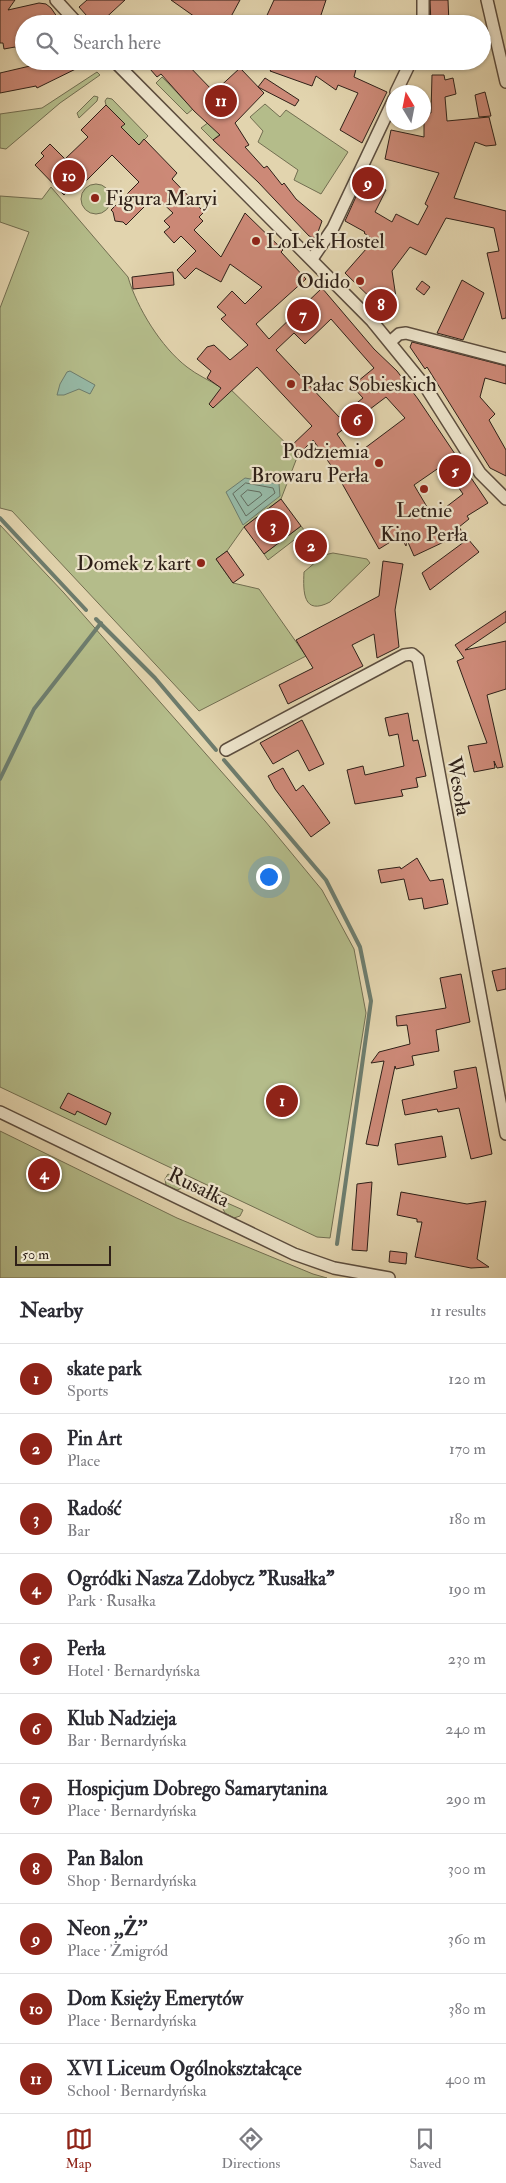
<!DOCTYPE html>
<meta charset="utf-8">
<style>
body{margin:0;font-family:"IM FELL Double Pica",serif;background:#f2f2f3;color:#2b2b33}
.compass{position:absolute;left:386px;top:85px;width:45px;height:45px;border-radius:50%;background:#fff;box-shadow:0 1px 4px #0004;rotate:350deg}
.scale{position:absolute;left:15px;bottom:12px;width:96px;box-sizing:border-box;padding-left:5px;border:2px solid #2f2018;border-top:0;font-size:14px;line-height:18px;white-space:nowrap;color:#2f2018;-webkit-text-stroke:4px #ece3ca;paint-order:stroke}
.you{position:absolute;left:268px;top:876px;width:18px;height:18px;margin:-12px;border:4px solid #fff;border-radius:50%;background:#1a73e8;box-shadow:0 0 0 8px #1a73e833}
.badge{display:grid;place-items:center;width:32px;height:32px;border-radius:50%;background:#8f2418;color:#fff;font-size:16px;font-weight:700}
.pin{position:absolute;translate:-50% -50%;border:2px solid #fff;box-shadow:0 1px 5px #0006}
.list{margin:0;padding:0;list-style:none}
h2{display:flex;justify-content:space-between;align-items:center;height:65px;margin:0;padding:0 20px;font-size:21px}
h2 small{font-size:16px;font-weight:400;color:#7c7c81}
.list li{display:grid;grid-template-columns:32px 1fr auto;gap:15px;align-items:center;box-sizing:border-box;height:70px;padding:0 20px;border-top:1px solid #e1e1e2}
.list b{display:block;font-size:19px;white-space:nowrap}
.list p{margin:0;font-size:16px;white-space:nowrap;color:#7c7c81}
.list em{font-size:16px;font-style:normal;color:#7c7c81}
.icon{flex:none;width:28px;height:28px;fill:none;stroke:currentColor;stroke-width:2;stroke-linecap:round;stroke-linejoin:round}
.map{position:relative;flex:none;width:506px;height:1278px;overflow:hidden}
.search{position:absolute;background:#fff;box-shadow:0 1px 4px #0004;left:15px;right:15px;top:15px;height:55px;display:flex;align-items:center;gap:12px;box-sizing:border-box;padding:0 18px;border-radius:28px;color:#7c7c81;font-size:19px}
.sheet{height:835px;background:#fff}
nav{display:flex;justify-content:space-around;align-items:center;box-sizing:border-box;height:70px;border-top:1px solid #e1e1e2;background:#fff;font-size:14px;color:#7c7c81}
nav a{display:grid;justify-items:center;gap:2px}
nav .on{color:#8f2418}
.map>svg:first-child{display:block}
.green{fill:#b4bc8a;stroke:#726e51}
.water{fill:#96b9a6;stroke:#6d7c6d}
.lines{fill:none;stroke-linecap:round;stroke-linejoin:round}
.shore{stroke:#626c5f;stroke-width:1}
.stream{stroke:#6d7c6d;stroke-width:4}
.building{fill:#cc8977;stroke:#2f2018;fill-rule:evenodd}
.street-casing{stroke:#5c4d3e;stroke-width:14}
.street{stroke:#ece3ca;stroke-width:11}
.poi-dot{fill:#8f2418;stroke:#ece3ca;stroke-width:2}
.labels{text-anchor:middle;stroke-width:4.5;stroke-linejoin:round;paint-order:stroke}
.poi-label{font-size:21px;fill:#2f2018;stroke:#ece3ca;text-anchor:start}
.street-label{font-size:21px;fill:#2f2018;stroke:#ece3ca}
</style>
<div class="map">
<svg width="506" height="1278" viewBox="0 0 506 1278">
<rect width="100%" height="100%" fill="#e2d4ae"/>
<filter id="stains"><feTurbulence type="fractalNoise" baseFrequency=".004" numOctaves="4"/><feColorMatrix values="0 0 0 0 .2 0 0 0 0 .09 0 0 0 0 .02 0 0 0 .5 -.17"/></filter>
<radialGradient id="worn" r=".72"><stop offset=".6" stop-color="#630" stop-opacity="0"/><stop offset="1" stop-color="#630" stop-opacity=".3"/></radialGradient>
<g class="green">
<polygon points="97,72 100,75 60,103 6,149 0,148 0,114 42,108"/>
<polygon points="162,77 193,109 187,114 156,83"/>
<polygon points="94,96 98,97 97,101 79,118 77,113"/>
<polygon points="107,98 112,99 148,136 139,145 121,127 124,124 106,105 105,101"/>
<polygon points="265,104 280,117 286,110 348,152 321,194 294,180 298,170 258,142 263,131 250,117"/>
<polygon points="209,122 220,134 213,140 201,128"/>
<circle cx="96" cy="199" r="15"/>
<path d="M51,187L128,277C137,308 161,347 187,367C197,375 209,380 220,387L224,383L298,455L281,499L244,527L227,551L216,559L233,583L259,589L306,656L199,711L12,511L0,508V308L29,232L0,222V196L42,199Z"/>
<polygon points="0,525 64,593 265,821 322,890 354,949 366,1013 330,1238 317,1237 0,1087"/>
<polygon points="301,526 316,545 309,551 298,537 268,560 264,554"/>
<path d="M333,553L367,559L370,563L330,602C303,616 303,592 304,572L324,555Z"/>
<polygon points="0,1131 177,1218 313,1274 327,1278 0,1278"/>
<polygon points="168,1174 185,1183 182,1188 177,1190 166,1185 165,1179"/>
<polygon points="225,1202 243,1210 240,1216 234,1218 225,1213 223,1209"/>
</g>
<g class="water">
<polygon points="70,371 95,385 90,394 79,389 64,395 57,395 60,384 67,372"/>
<polygon points="245,478 279,484 280,496 243,525 226,492"/>
</g>
<g class="lines">
<g class="shore">
<polygon points="246,483 273,488 275,493 246,516 233,494"/>
<polygon points="248,490 260,492 262,495 248,506 241,496"/>
</g>
<g class="stream">
<polyline points="0,518 86,610"/>
<polyline points="96,619 155,678 216,750"/>
<polyline points="224,760 326,880 360,947 371,1001 337,1244"/>
<polyline points="0,779 34,709 101,623"/>
</g>
</g>
<g class="building">
<polygon points="0,0 15,0 8,10 39,3 46,4 51,8 62,24 24,24 24,58 15,47 4,49 3,43 0,43"/>
<polygon points="87,0 125,0 99,24 94,24 79,7"/>
<polygon points="171,0 240,0 227,24 205,24"/>
<polygon points="274,0 326,0 318,24 263,24"/>
<polygon points="430,0 448,0 449,24 431,24"/>
<polygon points="26,61 92,61 37,88 36,86 0,93 0,73 30,66"/>
<polygon points="143,61 184,61 214,92 240,68 264,93 235,123 249,145 245,147 264,168 267,166 282,185 284,183 296,199 322,221 318,232 314,238 309,236 258,182 213,140 220,135 194,111 161,74 157,77"/>
<polygon points="277,61 358,61 354,77 387,92 362,143 340,130 358,93 338,85 336,90 316,76 312,86 270,71"/>
<polygon points="432,75 444,75 445,80 453,78 456,94 445,97 447,121 489,117 496,145 486,146 475,142 454,198 506,211 506,318 502,319 487,253 499,251 494,228 446,218 426,255 410,247 392,271 397,304 388,315 345,273 374,240 364,233 365,232 345,221 363,181 386,190 375,212 392,222 396,214 418,225 428,206 425,204 439,173 385,159 391,130 424,137 424,111 431,113"/>
<polygon points="265,78 299,100 295,106 258,87"/>
<polygon points="485,92 491,116 479,117 475,95"/>
<path d="M106,105L125,124L121,127L139,145L144,139L177,173L172,179L204,212L199,217L203,221L194,230L221,257L245,213L283,250L281,252L306,279L256,324L269,339L322,288L374,349L397,371L418,399L488,503L467,516L469,519L459,527L463,533L414,556L407,540L406,546L400,536L379,549L335,471L313,440L298,455L290,447L312,426L257,367L213,408L209,404L221,388L207,378L211,371L197,359L207,347L214,345L230,360L248,345L221,319L226,315L217,307L232,291L245,304L262,287L230,264L221,282L196,268L185,279L177,270L196,251L181,236L174,243L164,232L170,227L164,221L173,213L155,196L126,225L123,222L115,221L113,212L111,210L139,182L112,155L84,183L80,179L64,195L35,165L44,156L41,153L50,144L65,159L88,137L81,130ZM331,319L374,368L352,386L363,398L339,417L276,350L294,333L305,344ZM386,397L405,418L353,457L337,434ZM443,465L463,494L433,517L414,485Z"/>
<polygon points="173,272 174,285 133,289 132,277"/>
<polygon points="462,280 484,293 463,340 437,333"/>
<polygon points="422,281 430,287 424,295 416,289"/>
<polygon points="412,342 506,366 506,384 485,378 480,397 495,414 489,420 506,450 506,476 490,468 427,367 425,369 410,347"/>
<polygon points="281,499 301,526 264,554 244,527"/>
<polygon points="468,539 479,552 430,590 422,573"/>
<polygon points="227,551 244,575 233,583 216,559"/>
<polygon points="383,561 403,564 395,610 399,647 377,658 374,634 352,645 363,666 288,704 279,685 313,668 296,640 379,596"/>
<polygon points="506,611 506,622 465,650 506,641 506,689 487,695 503,767 497,768 494,761 495,768 474,772 468,746 487,743 457,661 464,658 455,645"/>
<polygon points="408,713 413,741 418,740 426,776 416,778 418,787 401,790 403,796 355,804 347,770 363,766 365,775 404,766 398,734 389,736 385,718"/>
<polygon points="302,720 324,764 309,771 298,750 273,764 260,743"/>
<polygon points="283,768 296,791 303,785 330,823 311,837 275,789 268,776"/>
<polygon points="417,858 430,881 443,879 448,904 424,909 422,898 409,900 404,879 381,883 378,870 400,867 401,869"/>
<polygon points="506,968 506,989 497,991 492,971"/>
<polygon points="461,974 470,1022 436,1030 439,1051 412,1056 414,1065 396,1069 395,1066 378,1146 366,1144 384,1061 371,1063 379,1052 410,1044 407,1025 397,1026 396,1016 446,1008 440,978"/>
<polygon points="476,1067 492,1154 471,1159 459,1108 438,1112 437,1109 405,1115 402,1100 457,1088 454,1071"/>
<polygon points="68,1093 111,1113 106,1125 77,1111 75,1115 60,1108"/>
<polygon points="442,1136 446,1157 398,1165 395,1144"/>
<polygon points="372,1182 367,1251 352,1250 357,1184"/>
<polygon points="401,1192 467,1204 486,1201 477,1259 489,1267 471,1268 415,1257 422,1222 417,1222 417,1219 397,1215"/>
<polygon points="390,1251 407,1253 406,1264 389,1262"/>
</g>
<g class="lines">
<defs>
<g id="street">
<polyline points="56,0 78,24"/>
<polyline points="423,0 423,24"/>
<polyline points="487,0 506,82"/>
<polyline points="114,61 372,321 425,386 480,473 506,499"/>
<polyline points="396,92 411,61"/>
<polyline points="312,259 333,228 394,99"/>
<polyline points="390,342 399,334 406,333 506,359"/>
<polyline points="226,750 404,655 412,654 418,659 506,1134"/>
<polyline points="0,1112 294,1254 334,1268 389,1278"/>
</g>
</defs>
<use href="#street" class="street-casing"/>
<use href="#street" class="street"/>
</g>
<g class="poi-dot">
<circle cx="95" cy="198" r="5"/>
<circle cx="256" cy="241" r="5"/>
<circle cx="360" cy="281" r="5"/>
<circle cx="291" cy="384" r="5"/>
<circle cx="379" cy="463" r="5"/>
<circle cx="424" cy="489" r="5"/>
<circle cx="201" cy="563" r="5"/>
</g>
<g class="labels">
<g class="poi-label">
<text x="105" y="205">Figura Maryi</text>
<text x="266" y="248">LoLek Hostel</text>
<text x="350" y="288" text-anchor="end">Odido</text>
<text x="301" y="391">Pałac Sobieskich</text>
<text x="369" y="458" text-anchor="end">Podziemia<tspan x="369" dy="24">Browaru Perła</tspan></text>
<text x="424" y="517" text-anchor="middle">Letnie<tspan x="424" dy="24">Kino Perła</tspan></text>
<text x="191" y="570" text-anchor="end">Domek z kart</text>
</g>
<g class="street-label">
<text transform="translate(459 786) rotate(80)" y="7">Wesoła</text>
<text transform="translate(199 1187) rotate(26)" y="7">Rusałka</text>
</g>
</g>
<rect width="100%" height="100%" filter="url(#stains)"/>
<rect width="100%" height="100%" fill="url(#worn)"/>
</svg>
<svg class="compass" viewBox="-18 -18 36 36"><path d="M0-13l5 13h-10z" fill="#e53935"/><path d="M0 13l5-13h-10z" fill="#7c7c81"/></svg>
<div class="scale">50 m</div>
<div class="you"></div>
<div class="pin badge" style="left:282px;top:1101px">1</div>
<div class="pin badge" style="left:311px;top:546px">2</div>
<div class="pin badge" style="left:273px;top:526px">3</div>
<div class="pin badge" style="left:44px;top:1174px">4</div>
<div class="pin badge" style="left:455px;top:471px">5</div>
<div class="pin badge" style="left:357px;top:420px">6</div>
<div class="pin badge" style="left:303px;top:315px">7</div>
<div class="pin badge" style="left:381px;top:305px">8</div>
<div class="pin badge" style="left:368px;top:183px">9</div>
<div class="pin badge" style="left:69px;top:176px">10</div>
<div class="pin badge" style="left:221px;top:101px">11</div>
<div class="search"><svg class="icon" aria-label="search" viewBox="0 0 24 24"><circle cx="10" cy="10" r="6"/><path d="M15 15l6 6"/></svg>Search here</div>
</div>
<section class="sheet">
<h2>Nearby<small>11 results</small></h2>
<ul class="list">
<li><span class="badge">1</span><div><b>skate park</b><p>Sports</p></div><em>120 m</em></li>
<li><span class="badge">2</span><div><b>Pin Art</b><p>Place</p></div><em>170 m</em></li>
<li><span class="badge">3</span><div><b>Radość</b><p>Bar</p></div><em>180 m</em></li>
<li><span class="badge">4</span><div><b>Ogródki Nasza Zdobycz &quot;Rusałka&quot;</b><p>Park · Rusałka</p></div><em>190 m</em></li>
<li><span class="badge">5</span><div><b>Perła</b><p>Hotel · Bernardyńska</p></div><em>230 m</em></li>
<li><span class="badge">6</span><div><b>Klub Nadzieja</b><p>Bar · Bernardyńska</p></div><em>240 m</em></li>
<li><span class="badge">7</span><div><b>Hospicjum Dobrego Samarytanina</b><p>Place · Bernardyńska</p></div><em>290 m</em></li>
<li><span class="badge">8</span><div><b>Pan Balon</b><p>Shop · Bernardyńska</p></div><em>300 m</em></li>
<li><span class="badge">9</span><div><b>Neon ,,Ż''</b><p>Place · Żmigród</p></div><em>360 m</em></li>
<li><span class="badge">10</span><div><b>Dom Księży Emerytów</b><p>Place · Bernardyńska</p></div><em>380 m</em></li>
<li><span class="badge">11</span><div><b>XVI Liceum Ogólnokształcące</b><p>School · Bernardyńska</p></div><em>400 m</em></li>
</ul>
</section>
<nav>
<a class="on"><svg class="icon" aria-label="map" viewBox="0 0 24 24"><path d="M3 6l6-2 6 2 6-2v14l-6 2-6-2-6 2zM9 4v14M15 6v14"/></svg>Map</a>
<a><svg class="icon" aria-label="directions" viewBox="0 0 24 24"><path d="M12 3l9 9-9 9-9-9zM9 14v-3h6M13 9l2 2-2 2"/></svg>Directions</a>
<a><svg class="icon" aria-label="saved" viewBox="0 0 24 24"><path d="M7 4h10v16l-5-4-5 4z"/></svg>Saved</a>
</nav>
